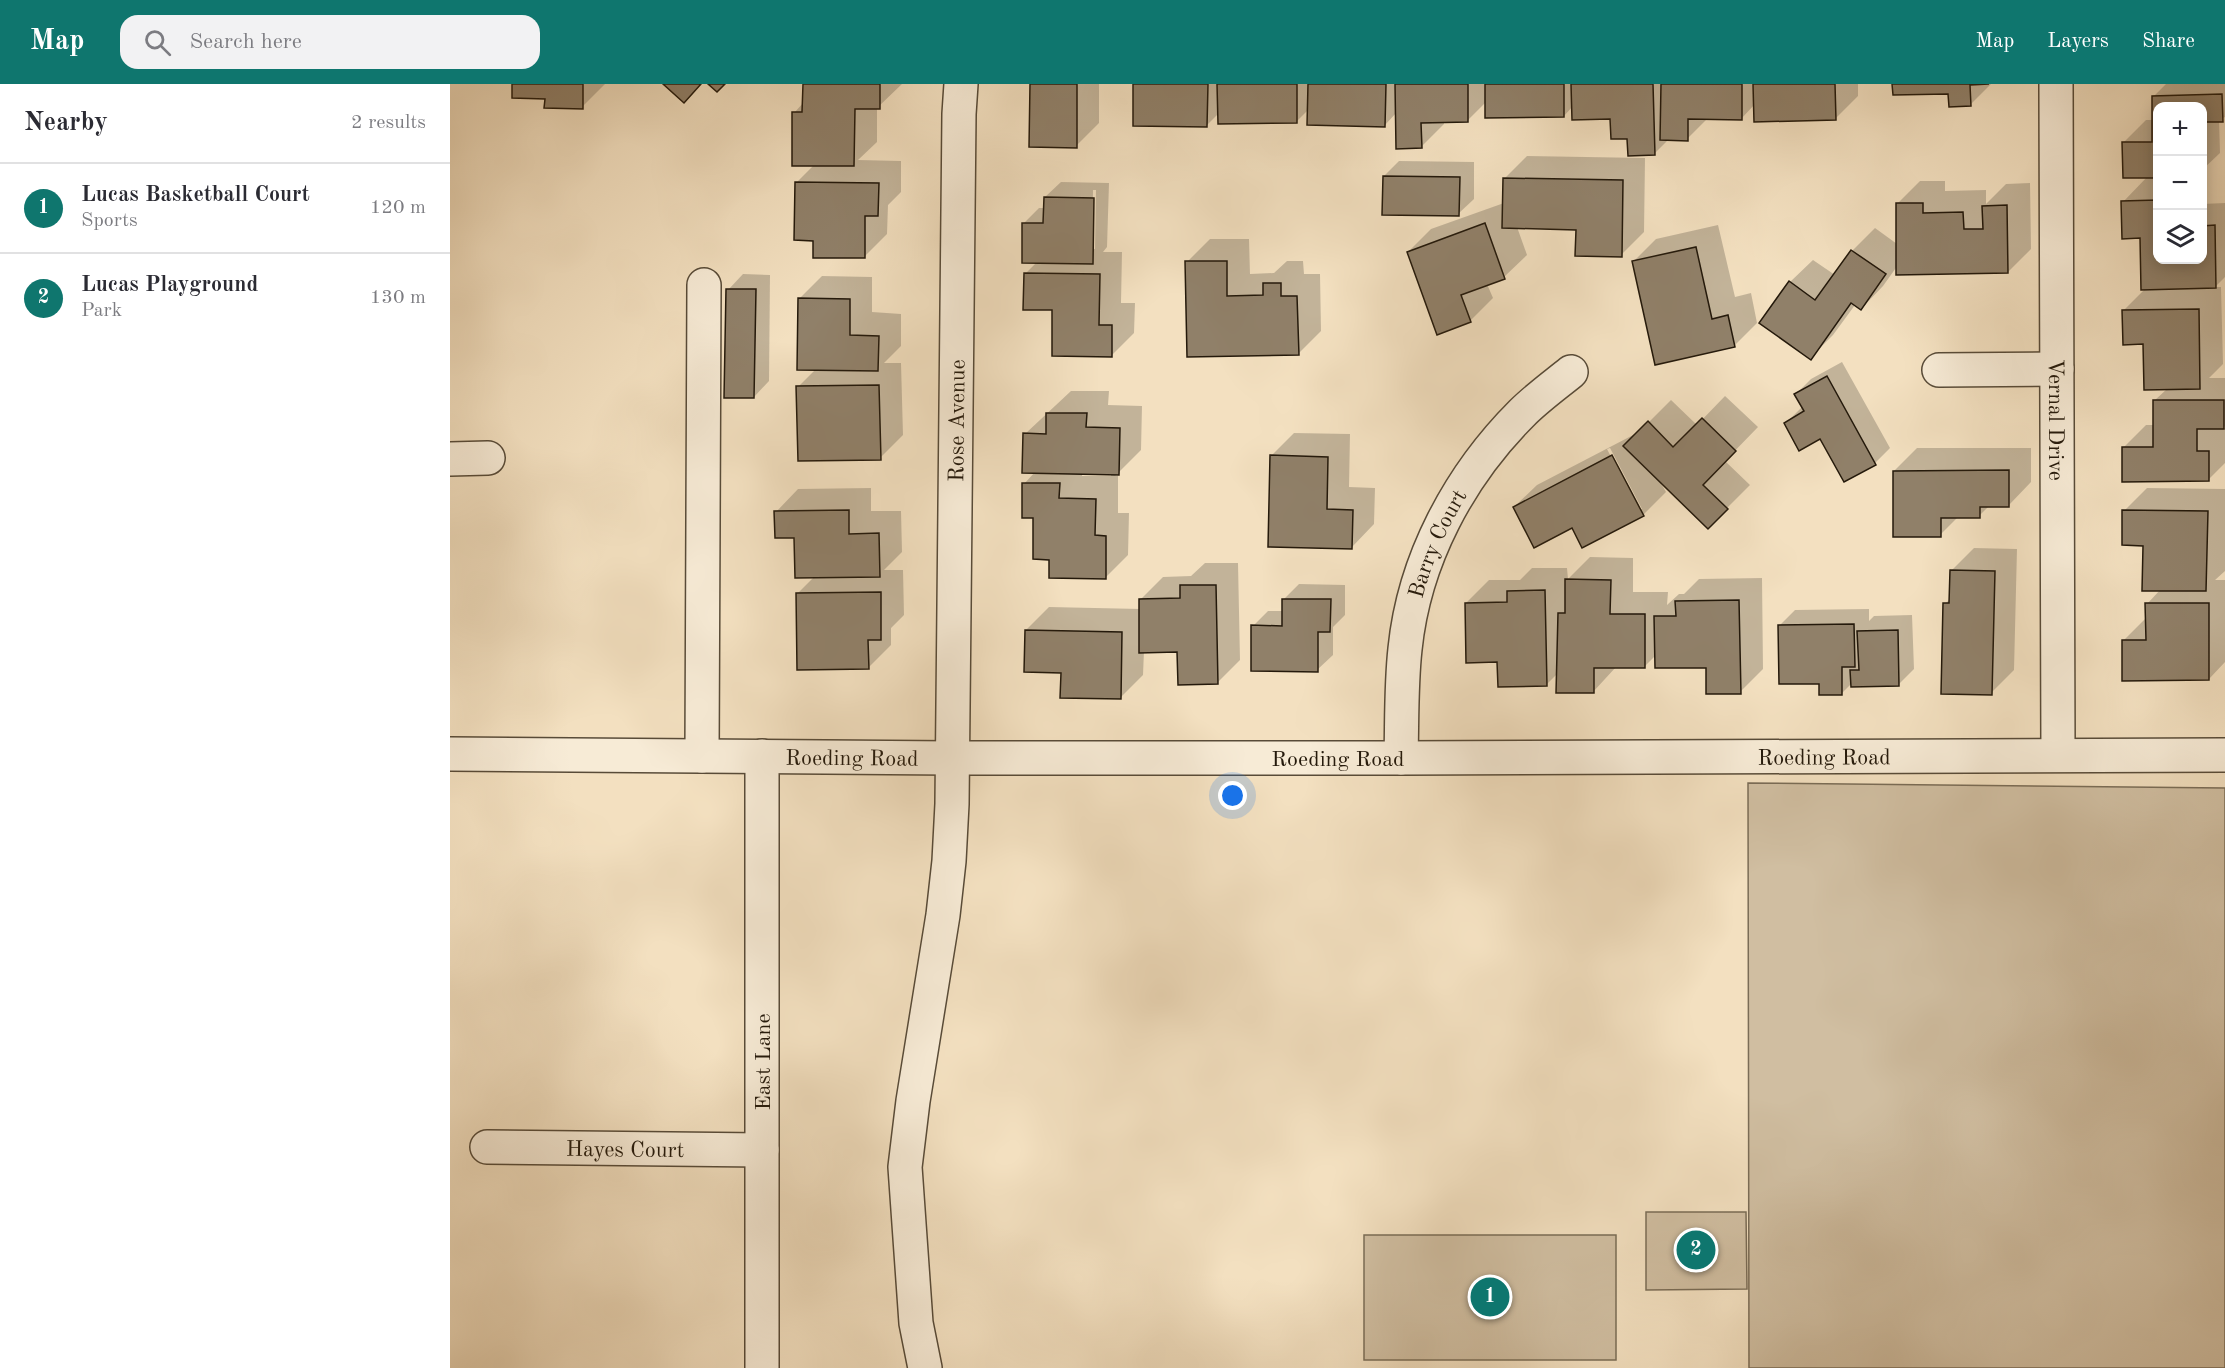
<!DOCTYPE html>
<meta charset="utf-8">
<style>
body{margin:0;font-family:"Old Standard TT",serif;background:#f2f2f3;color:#2b2b33}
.controls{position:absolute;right:18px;top:18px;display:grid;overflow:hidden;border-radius:12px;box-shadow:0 3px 15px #0003}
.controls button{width:54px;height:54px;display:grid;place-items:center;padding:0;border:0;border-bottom:2px solid #e1e1e2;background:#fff;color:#2b2b33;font:30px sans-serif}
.you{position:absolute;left:783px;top:712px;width:21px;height:21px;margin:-15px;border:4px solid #fff;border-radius:50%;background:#1a73e8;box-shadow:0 0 0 9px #1a73e833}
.badge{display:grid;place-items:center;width:39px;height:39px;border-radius:50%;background:#0f766e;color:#fff;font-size:20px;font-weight:700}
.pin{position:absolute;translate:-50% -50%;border:3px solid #fff;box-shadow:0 2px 6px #0006}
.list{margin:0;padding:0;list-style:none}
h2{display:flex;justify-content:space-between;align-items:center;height:78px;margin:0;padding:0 24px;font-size:26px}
h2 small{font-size:20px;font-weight:400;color:#7c7c81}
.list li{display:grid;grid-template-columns:39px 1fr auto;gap:18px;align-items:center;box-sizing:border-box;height:90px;padding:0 24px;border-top:2px solid #e1e1e2}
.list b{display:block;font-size:22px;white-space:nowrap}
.list p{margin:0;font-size:20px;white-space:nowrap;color:#7c7c81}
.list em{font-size:20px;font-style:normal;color:#7c7c81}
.icon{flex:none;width:33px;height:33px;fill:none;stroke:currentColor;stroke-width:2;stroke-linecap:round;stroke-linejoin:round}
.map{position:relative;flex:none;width:1775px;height:1284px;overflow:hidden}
header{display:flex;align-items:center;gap:36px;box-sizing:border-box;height:84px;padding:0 30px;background:#0f766e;color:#fff}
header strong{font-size:28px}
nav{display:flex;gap:33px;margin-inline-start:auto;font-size:21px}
.search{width:420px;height:54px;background:#f2f2f3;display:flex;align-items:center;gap:15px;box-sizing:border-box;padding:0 21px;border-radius:18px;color:#7c7c81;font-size:22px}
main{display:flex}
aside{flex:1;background:#fff}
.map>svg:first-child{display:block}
.green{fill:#d0bea1;stroke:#7a6c56;stroke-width:1.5}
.shadow{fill:#0003;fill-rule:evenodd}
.building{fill:#908069;stroke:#24190b;stroke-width:1.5}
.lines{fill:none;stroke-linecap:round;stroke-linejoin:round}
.minor-casing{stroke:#584b38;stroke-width:36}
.minor{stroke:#f7ebd6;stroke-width:33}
.labels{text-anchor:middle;stroke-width:6;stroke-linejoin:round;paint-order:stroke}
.street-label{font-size:22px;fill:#24190b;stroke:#f7ebd6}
</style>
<header>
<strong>Map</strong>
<div class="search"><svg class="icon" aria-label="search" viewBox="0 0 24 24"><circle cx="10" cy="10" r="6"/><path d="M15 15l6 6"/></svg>Search here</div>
<nav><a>Map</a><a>Layers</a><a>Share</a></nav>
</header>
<main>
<aside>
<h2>Nearby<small>2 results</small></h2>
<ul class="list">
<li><span class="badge">1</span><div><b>Lucas Basketball Court</b><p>Sports</p></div><em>120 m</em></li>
<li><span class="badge">2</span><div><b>Lucas Playground</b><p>Park</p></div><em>130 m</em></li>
</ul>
</aside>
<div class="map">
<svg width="1775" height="1284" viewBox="0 0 1775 1284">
<rect width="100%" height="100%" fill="#f3e0c0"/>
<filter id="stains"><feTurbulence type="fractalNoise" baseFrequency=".00333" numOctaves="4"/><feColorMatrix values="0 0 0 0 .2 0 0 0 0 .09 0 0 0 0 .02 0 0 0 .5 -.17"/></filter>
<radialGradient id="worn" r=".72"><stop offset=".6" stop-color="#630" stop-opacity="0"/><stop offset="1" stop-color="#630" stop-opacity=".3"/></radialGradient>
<g class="green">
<polygon points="1298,699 1775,704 1775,1284 1299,1284"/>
<polygon points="1196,1128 1296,1128 1297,1205 1196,1206"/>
<rect x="914" y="1151" width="252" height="125"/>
</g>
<g class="shadow">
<polygon points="63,0 155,0 132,23 96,13"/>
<polygon points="354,0 452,0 427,24 427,58 408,76 451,77 451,108 438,121 437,150 414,173 365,156 346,99 365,80 344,29 354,18"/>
<polygon points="581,0 649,0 649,39 626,62"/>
<polygon points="685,0 1408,0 1408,12 1385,35 1305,20 1291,35 1258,34 1237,55 1219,55 1204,70 1179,53 1162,34 1123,22 1114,32 1036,18 1018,36 994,37 994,40 971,63 947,28 935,41 859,25 847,37 769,29 757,41"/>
<polygon points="1444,0 1541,0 1520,21 1500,8"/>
<polygon points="1716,0 1775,0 1775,33 1769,36 1770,69 1752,86 1752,22 1708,22 1708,176 1752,176 1752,120 1775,119 1775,193 1765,203 1771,203 1773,280 1759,294 1775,294 1775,342 1773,344 1775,344 1775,379 1758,396 1673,364 1696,341 1704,341 1704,317 1718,304 1695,259 1673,227 1696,204 1692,153 1673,118 1698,92 1673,59 1696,36 1703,36 1703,13"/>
<polygon points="1077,72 1195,74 1194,148 1171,171 1127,144 1067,143 1077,171 1054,193 1037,200 1043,214 1020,237 958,168 981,145 1054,119 1054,95"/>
<polygon points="949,77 1024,78 1024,115 1008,130 934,92"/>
<polygon points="1470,97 1495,97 1495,107 1536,106 1536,120 1556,100 1580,99 1581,165 1558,188 1448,181 1433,202 1411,225 1405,221 1383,251 1360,274 1340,198 1363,176 1385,191 1402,167 1425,144 1447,160 1447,120"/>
<path d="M611,98L659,99L657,163L653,168H672L671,219H685L684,249L661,272L604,225L575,190L588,177L574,139L589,124H595V113ZM643,106H646L645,165H642Z"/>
<polygon points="1268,141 1285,213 1301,209 1307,239 1284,262 1183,178 1206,155"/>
<polygon points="760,155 799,155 800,190 824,189 837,177 853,177 854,190 870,190 871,247 848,270 739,272 737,178"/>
<polygon points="293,190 320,191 319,297 304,313 278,206"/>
<polygon points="372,192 422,193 422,228 451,230 451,262 434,279 451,279 453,351 430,374 348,303 366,285 349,215"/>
<polygon points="1392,278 1440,364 1425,379 1336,339 1353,322 1346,310 1361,295"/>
<path d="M621,307H659L658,321L692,322L691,366L665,392H668V429H679L678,471L655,494L600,475L574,400L585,388L575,350ZM632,389H661V392H632Z"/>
<path d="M1275,312L1308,343L1275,377L1300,401L1258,443L1209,396L1216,408L1193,431L1122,442L1064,423L1087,401L1185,350L1186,351L1221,316L1247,341ZM1160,364L1192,425H1188L1157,365Z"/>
<polygon points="844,349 900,350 899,403 925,404 924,440 902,463 821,372"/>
<polygon points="1467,364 1581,364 1581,398 1559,421 1540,421 1529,432 1508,433 1490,451 1444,387"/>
<polygon points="421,404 421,427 451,427 452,468 434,486 453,486 454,531 441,544 441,561 418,584 348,509 365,492 346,453 326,428 348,405"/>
<polygon points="1697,404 1775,405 1775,487 1765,496 1775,496 1775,578 1759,595 1673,557 1696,534 1697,520 1711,505 1694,461 1674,427"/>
<polygon points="1524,464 1567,465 1564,586 1541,609 1495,520 1501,514 1501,487"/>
<polygon points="1140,473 1183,474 1183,508 1218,508 1217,521 1229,510 1234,510 1249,495 1312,494 1313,585 1290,608 1257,582 1207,570 1194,583 1166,583 1143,608 1108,589 1096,601 1049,577 1016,519 1039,496 1070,496 1082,484 1117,484 1118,495"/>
<polygon points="755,479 788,479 790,576 767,599 729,567 694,567 693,591 670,614 613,587 576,546 599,523 691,525 691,515 713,493 741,492"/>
<polygon points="849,500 895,501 895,531 883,543 883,571 867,586 803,542 818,527 834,527 834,515"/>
<polygon points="1419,525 1419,537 1424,532 1462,531 1464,585 1448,601 1402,599 1392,609 1371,598 1330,541 1345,526"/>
</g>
<g class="building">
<polygon points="62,0 133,0 133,25 94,24 95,15 62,14"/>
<polygon points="213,0 251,0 234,19"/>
<polygon points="258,0 275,0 267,8"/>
<polygon points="353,0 430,0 430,25 405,25 404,82 342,82 342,28 352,28"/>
<polygon points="580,0 627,0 627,64 579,63"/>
<polygon points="683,0 758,0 757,43 683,42"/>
<polygon points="767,0 847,0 847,39 768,40"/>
<polygon points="858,0 936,0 935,43 857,41"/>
<polygon points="945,0 1018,0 1018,38 971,39 972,64 946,65"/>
<polygon points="1035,0 1114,0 1114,33 1035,34"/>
<polygon points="1121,0 1203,0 1205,71 1178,72 1177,55 1161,55 1160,35 1122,36"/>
<polygon points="1211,0 1292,0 1292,36 1238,35 1238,57 1210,56"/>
<polygon points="1303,0 1385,0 1386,36 1304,38"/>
<polygon points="1442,0 1539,0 1520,1 1521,22 1499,23 1498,10 1443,11"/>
<polygon points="1772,10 1773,38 1752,38 1752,22 1708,22 1708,94 1673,94 1672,58 1702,58 1702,12"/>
<polygon points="933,92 1010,93 1009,132 932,131"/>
<polygon points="1053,94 1173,96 1172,173 1125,172 1126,146 1052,144"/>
<polygon points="345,98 429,99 428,132 415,132 415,174 363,174 363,157 344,156"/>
<polygon points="594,113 644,114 643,180 572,179 572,139 593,139"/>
<polygon points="1708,116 1708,176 1752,176 1752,142 1765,141 1766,204 1691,206 1690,154 1672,155 1671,117"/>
<polygon points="1446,119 1473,119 1473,129 1513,128 1514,145 1533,145 1532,122 1557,121 1558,189 1446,191"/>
<polygon points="1035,139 1055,195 1011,211 1021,238 987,251 957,168"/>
<polygon points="1246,163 1262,235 1278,231 1285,263 1205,281 1182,177"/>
<polygon points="1401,166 1436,190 1411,226 1401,219 1361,276 1309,239 1339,197 1365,216"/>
<polygon points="735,177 777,177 777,212 813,211 813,199 831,199 831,212 847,212 849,271 737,273"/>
<polygon points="574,189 650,190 649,241 662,241 662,273 602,272 602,226 573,226"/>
<polygon points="276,205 306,205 304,314 274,314"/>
<polygon points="348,214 400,215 400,251 429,252 428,287 347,286"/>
<polygon points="1749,225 1750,305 1694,306 1693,260 1673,261 1672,226"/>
<polygon points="1377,292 1426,381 1394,398 1370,355 1349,367 1334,339 1354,327 1344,310"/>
<polygon points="429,301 431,376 348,377 346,302"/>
<polygon points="1703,316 1774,316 1774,345 1747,345 1747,367 1759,367 1759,397 1672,398 1672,363 1703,363"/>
<polygon points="596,329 637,329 636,343 670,344 669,391 572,389 573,349 596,350"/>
<polygon points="1252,334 1286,367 1253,401 1278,425 1258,445 1173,362 1198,337 1223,363"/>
<polygon points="820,371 878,373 877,425 903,426 902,465 818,463"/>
<polygon points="1162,371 1194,432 1132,464 1122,444 1084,464 1063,423"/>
<polygon points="1559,386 1559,423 1530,423 1530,434 1491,434 1491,453 1443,453 1443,387"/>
<polygon points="572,399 610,399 609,414 646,415 645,451 656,452 656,495 599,494 599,476 583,475 583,434 572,434"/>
<polygon points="399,426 399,450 429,449 430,493 345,494 344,454 325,454 324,427"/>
<polygon points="1672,426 1758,427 1756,507 1692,507 1693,462 1672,461"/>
<polygon points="1500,486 1545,487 1542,611 1491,610 1493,519 1499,519"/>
<polygon points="1115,495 1161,496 1160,530 1195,530 1195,584 1144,584 1144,609 1106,609 1108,529 1115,529"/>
<polygon points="730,501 766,501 768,600 728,601 727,568 689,569 689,515 730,514"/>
<polygon points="1095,506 1097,602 1048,603 1047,578 1016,579 1015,519 1057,518 1057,507"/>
<polygon points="431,508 431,556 418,556 419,585 347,586 346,509"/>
<polygon points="832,515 881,515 880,548 868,548 868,588 801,587 801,541 832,542"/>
<polygon points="1289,516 1291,610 1256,610 1256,584 1205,584 1204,532 1226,532 1225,517"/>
<polygon points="1695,519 1759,519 1759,596 1672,597 1672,556 1696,556"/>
<polygon points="1404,540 1405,583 1392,583 1392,611 1369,611 1369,600 1329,600 1328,541"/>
<polygon points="575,546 672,548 671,615 610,614 611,589 574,588"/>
<polygon points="1448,546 1449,602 1401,603 1400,586 1409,586 1407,547"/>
</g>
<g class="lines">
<defs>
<g id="minor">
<path id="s1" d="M1606,0L1608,671"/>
<polyline points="1489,286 1607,285"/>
<polyline points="0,375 38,374"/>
<path id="s2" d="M0,670L502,674H951L1775,671"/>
<polyline points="252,672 254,201"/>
<polyline points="312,672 312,1284"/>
<path id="s3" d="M951,674C952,638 951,601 955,565C964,476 1009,392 1072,329C1087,314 1105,301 1121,288"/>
<path id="s4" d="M37,1063L312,1066"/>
<path id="s5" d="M475,1284L466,1239L455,1083L463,1017L493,831L499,777L502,720L509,30L511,0"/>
</g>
</defs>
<use href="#minor" class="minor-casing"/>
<use href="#minor" class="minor"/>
</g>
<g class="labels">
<g class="street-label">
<text dy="8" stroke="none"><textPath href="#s1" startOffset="336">Vernal Drive</textPath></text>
<text dy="8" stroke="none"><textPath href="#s5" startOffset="952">Rose Avenue</textPath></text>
<text dy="8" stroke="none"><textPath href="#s3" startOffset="220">Barry Court</textPath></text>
<text dy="8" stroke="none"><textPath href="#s2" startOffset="1374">Roeding Road</textPath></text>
<text dy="8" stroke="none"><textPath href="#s2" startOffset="402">Roeding Road</textPath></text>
<text dy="8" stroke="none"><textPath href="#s2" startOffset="888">Roeding Road</textPath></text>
<text transform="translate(312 978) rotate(-90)" y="8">East Lane</text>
<text dy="8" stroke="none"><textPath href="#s4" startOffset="138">Hayes Court</textPath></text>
</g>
</g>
<rect width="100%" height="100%" filter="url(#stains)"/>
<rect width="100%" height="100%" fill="url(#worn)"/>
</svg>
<div class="controls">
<button>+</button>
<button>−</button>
<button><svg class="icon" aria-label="layers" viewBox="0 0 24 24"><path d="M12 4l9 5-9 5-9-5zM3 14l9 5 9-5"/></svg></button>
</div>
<div class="you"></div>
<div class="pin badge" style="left:1040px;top:1213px">1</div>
<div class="pin badge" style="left:1246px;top:1166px">2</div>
</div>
</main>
